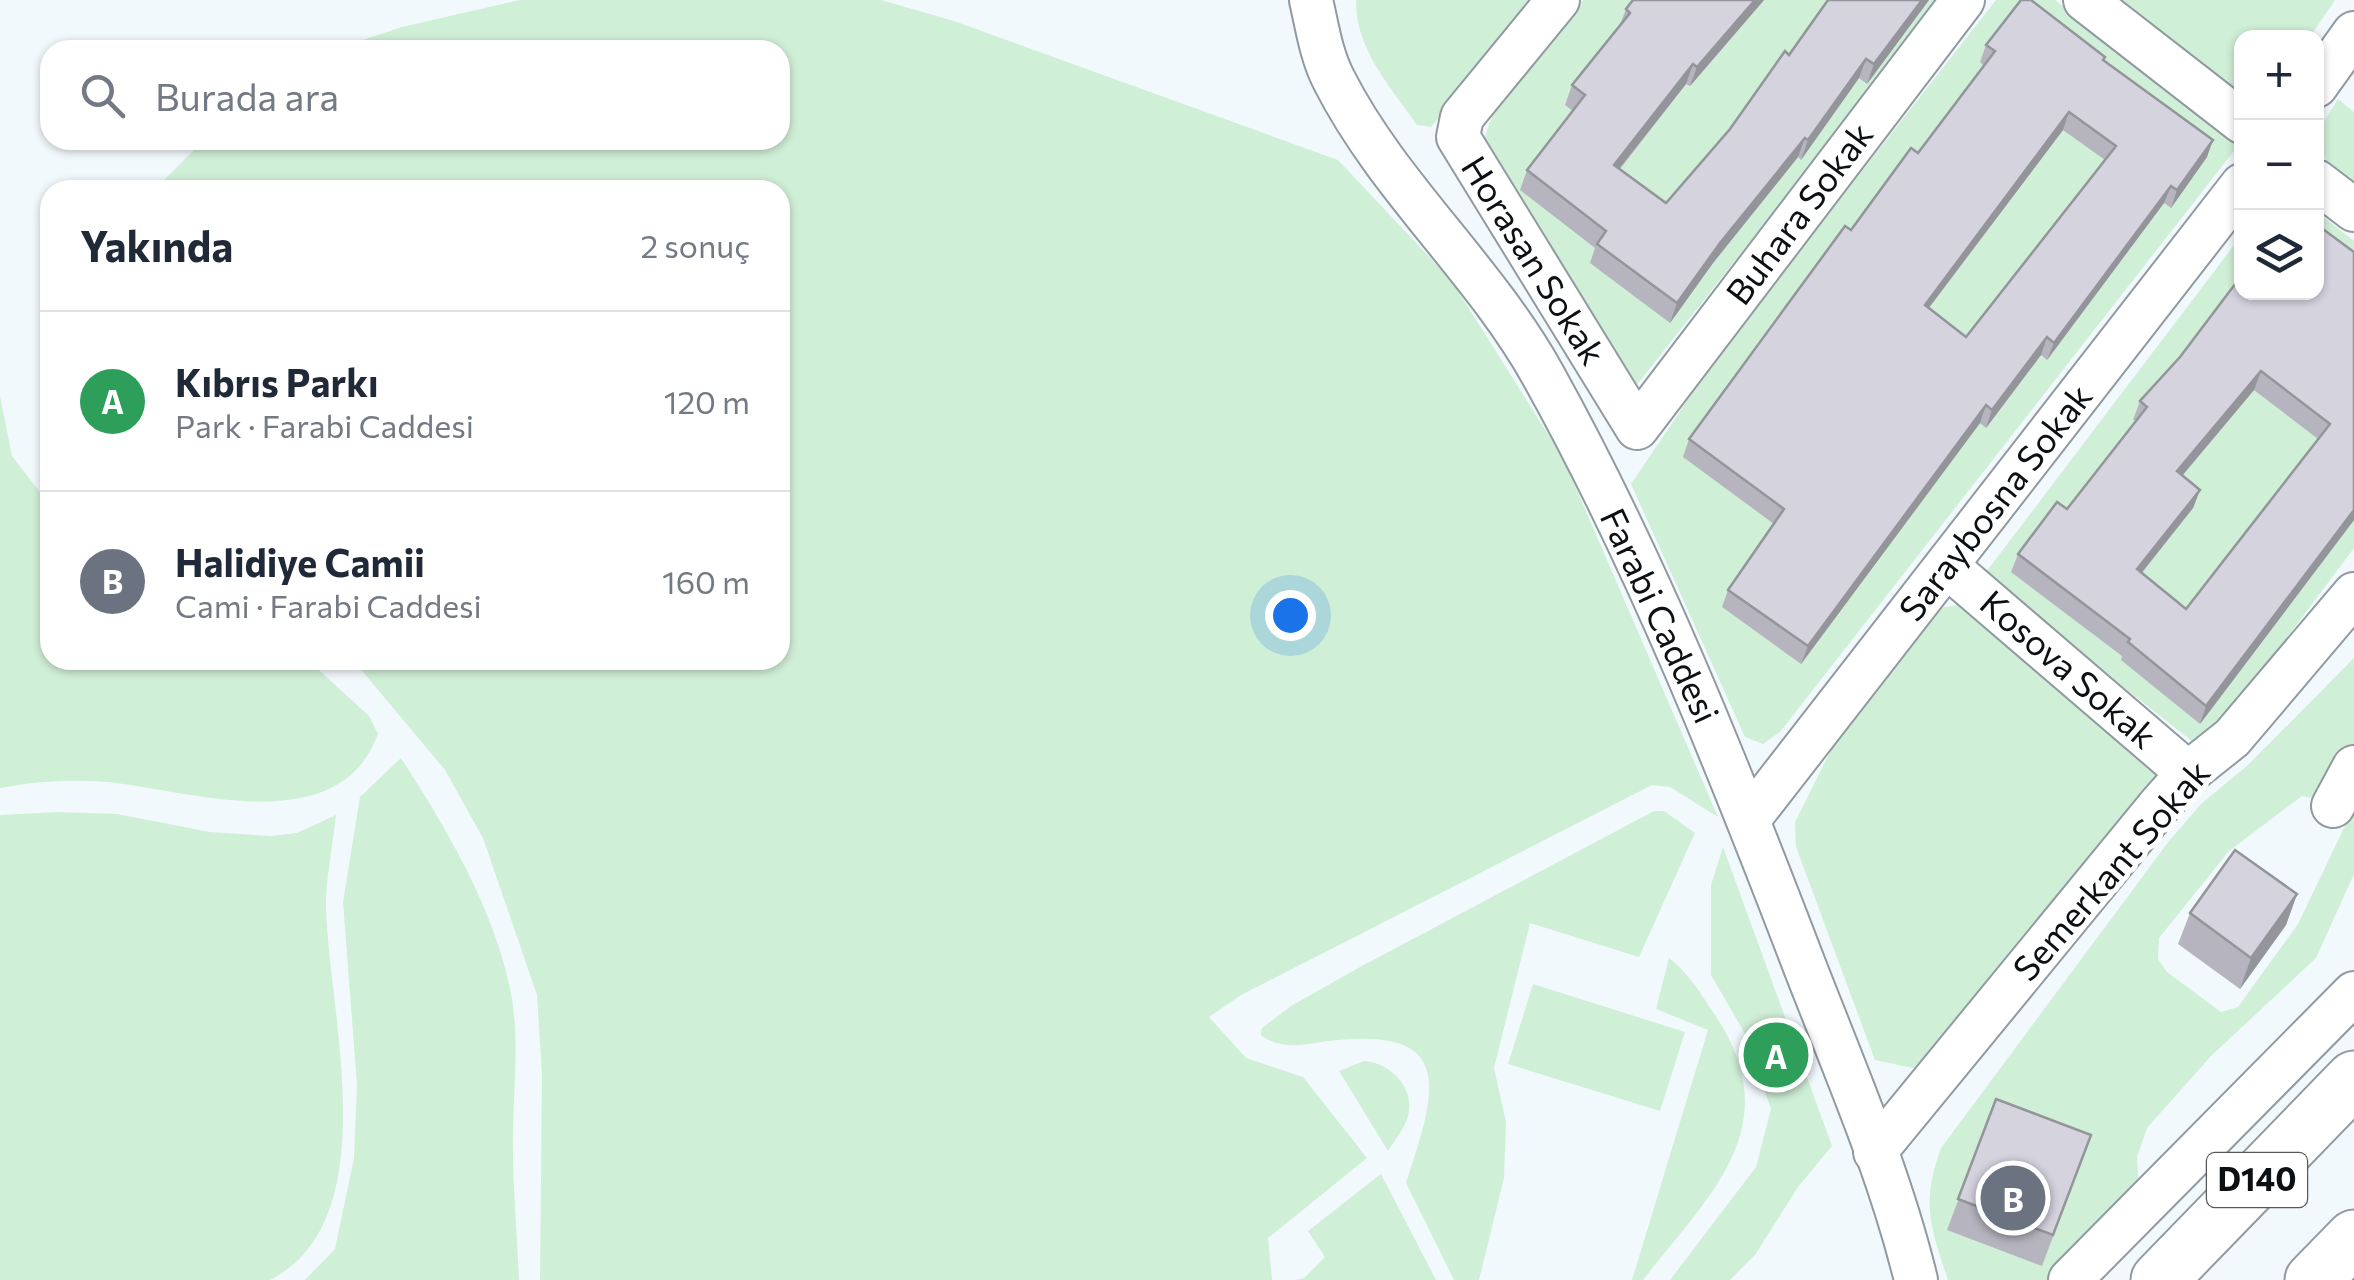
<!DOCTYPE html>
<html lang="tr">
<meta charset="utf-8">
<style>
body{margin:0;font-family:Commissioner,sans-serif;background:#f2f2f3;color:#1f2937}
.controls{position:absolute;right:30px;top:30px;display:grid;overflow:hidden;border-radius:20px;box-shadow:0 2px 8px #0004}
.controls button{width:90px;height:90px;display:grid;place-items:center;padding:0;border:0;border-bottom:2px solid #e0e1e3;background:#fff;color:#1f2937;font:50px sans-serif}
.you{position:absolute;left:1290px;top:615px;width:35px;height:35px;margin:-25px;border:8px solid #fff;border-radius:50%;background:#1a73e8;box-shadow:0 0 0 15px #1a73e833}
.badge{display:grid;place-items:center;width:65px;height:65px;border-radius:50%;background:#db2777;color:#fff;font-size:32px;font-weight:700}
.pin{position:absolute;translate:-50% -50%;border:5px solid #fff;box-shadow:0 2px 10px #0006}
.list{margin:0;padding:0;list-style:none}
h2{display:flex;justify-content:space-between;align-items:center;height:130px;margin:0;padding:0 40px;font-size:42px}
h2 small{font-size:32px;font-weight:400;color:#747a83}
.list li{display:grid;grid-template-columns:65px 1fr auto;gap:30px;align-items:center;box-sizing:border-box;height:180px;padding:0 40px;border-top:2px solid #e0e1e3}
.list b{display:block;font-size:38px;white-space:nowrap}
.list p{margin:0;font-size:32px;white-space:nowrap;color:#747a83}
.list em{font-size:32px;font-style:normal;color:#747a83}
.icon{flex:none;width:55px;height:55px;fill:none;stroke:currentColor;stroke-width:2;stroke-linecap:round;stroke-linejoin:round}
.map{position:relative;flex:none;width:2354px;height:1280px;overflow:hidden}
.search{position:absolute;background:#fff;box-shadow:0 2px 8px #0004;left:40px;top:40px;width:750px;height:110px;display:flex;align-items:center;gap:25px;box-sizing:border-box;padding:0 35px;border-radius:30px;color:#747a83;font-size:38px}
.panel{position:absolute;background:#fff;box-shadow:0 2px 8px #0004;left:40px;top:180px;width:750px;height:490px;border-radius:30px}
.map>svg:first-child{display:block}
.green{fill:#d0efd7}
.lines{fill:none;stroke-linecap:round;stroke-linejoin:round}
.minor-casing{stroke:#919aa1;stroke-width:46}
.highway-casing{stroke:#919aa1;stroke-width:59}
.minor{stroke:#fff;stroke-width:42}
.highway{stroke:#fff;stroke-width:55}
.wall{fill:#b6b5bf;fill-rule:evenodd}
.shaded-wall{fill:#94949b}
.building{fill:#d4d3de;stroke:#94949b;stroke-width:2.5;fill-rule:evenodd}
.labels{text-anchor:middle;stroke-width:10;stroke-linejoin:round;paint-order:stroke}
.shield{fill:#fff;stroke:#56585a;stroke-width:2.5}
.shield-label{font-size:32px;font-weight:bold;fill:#0d1013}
.street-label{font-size:35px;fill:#0d1013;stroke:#fff}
</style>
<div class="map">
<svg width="2354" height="1280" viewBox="0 0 2354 1280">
<rect width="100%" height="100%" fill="#f2f9fd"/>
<g class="green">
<polygon points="520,0 881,0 954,21 1338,160 1451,280 1563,458 1718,817 1670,787 1652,785 1241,995 1209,1017 1246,1058 1303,1077 1367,1158 1268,1238 1272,1280 540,1280 542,1075 537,995 483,838 445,770 353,660 780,660 780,190 154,190 204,140 780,140 780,50 333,50 402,27"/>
<path d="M1356,0H1539L1431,127L1417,125C1390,86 1355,49 1356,0Z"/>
<path d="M1583,0H1941L1636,386L1484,146C1487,98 1552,38 1583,0Z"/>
<polygon points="1996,0 2055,0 2241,142 1780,732 1763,744 1745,737 1631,484 1720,352"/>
<polygon points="2115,0 2335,0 2310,37 2242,38 2241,95"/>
<path d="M2338,99L2354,112V191C2335,176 2321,158 2317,133Z"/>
<polygon points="2317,212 2354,241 2354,548 2210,740 2198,746 1983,576 2241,236 2242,292 2316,292"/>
<path d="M0,396L12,456L50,505V660H308L369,716L378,734C339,841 191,791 108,782C72,779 35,781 0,788Z"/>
<polygon points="1957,605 2161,775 1924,1065 1913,1068 1875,1060 1796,847 1795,822 1846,720 1940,608"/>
<path d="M2354,658V746L2323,800L2302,796L2229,851L2159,938L2158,959L2167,972L2221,1012L2238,1007L2298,924L2354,807V874L2316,958L2211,1056L2147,1128L2137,1157L2139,1193L2054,1280H1948C1930,1226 1921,1203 1941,1148L2169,841L2202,803L2248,765Z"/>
<path d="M401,758C447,829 497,913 512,999C519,1042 514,1084 513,1128C512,1178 517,1229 519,1280H305L335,1249L354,1158L357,1085L343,902L360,797Z"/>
<path d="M1654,811H1664L1695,833L1639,957L1530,923L1494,1068L1506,1122L1504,1178L1479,1280H1454L1406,1183C1435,1094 1460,1025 1329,1041C1306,1044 1281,1051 1261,1035L1262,1028L1291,1006L1360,967Z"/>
<path d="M58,812L117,814L210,832L271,836L297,833L336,815C333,845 326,877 326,906C328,1011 388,1220 270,1280H0V815Z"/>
<polygon points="1723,847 1832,1146 1798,1187 1755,1255 1730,1280 1670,1280 1756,1167 1771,1109 1744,1032 1711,975 1711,885"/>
<path d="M1669,958C1689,973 1703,997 1717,1018C1788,1127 1709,1196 1643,1280H1632L1708,1030L1656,1009Z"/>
<polygon points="1533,984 1685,1032 1660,1111 1508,1064"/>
<path d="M1364,1061C1390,1062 1416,1089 1408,1116C1404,1129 1395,1140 1388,1151L1339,1071Z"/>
<polygon points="1381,1174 1436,1280 1295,1280 1304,1278 1325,1257 1308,1231"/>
</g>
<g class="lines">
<defs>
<g id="minor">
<path d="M1311,0C1317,26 1321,55 1334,80C1388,187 1484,269 1543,375C1648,564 1728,766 1805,967C1845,1070 1890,1173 1916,1280"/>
<polyline points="1558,0 1462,117 1458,137 1637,428 1963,0"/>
<polyline points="2085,0 2242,122"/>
<polyline points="2316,86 2354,33"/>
<polyline points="2316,181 2354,210"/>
<polyline points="1948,567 2188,773"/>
<polyline points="2333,806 2354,767"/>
<polyline points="1749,819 2242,185"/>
<polyline points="1875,1152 2158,807 2188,773 2232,738 2354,594"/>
<polyline points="2070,1280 2354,993"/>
</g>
<g id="highway">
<polyline points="2159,1280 2354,1079"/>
<polyline points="2313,1280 2354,1238"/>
</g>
</defs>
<use href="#minor" class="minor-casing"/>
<use href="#highway" class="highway-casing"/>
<use href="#minor" class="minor"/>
<use href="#highway" class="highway"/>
</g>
<g class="wall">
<polygon points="1633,0 1764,0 1690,86 1686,84 1620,169 1666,203 1730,129 1789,55 1929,0 1867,84 1859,78 1801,160 1798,157 1713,263 1670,323 1590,263 1595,248 1520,190 1527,170 1573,111 1565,105 1572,85 1620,25 1626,9"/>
<path d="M1986,45L2105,57L2104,60L2207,157L2171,208L2164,203L2047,360L2041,355L1986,428L1980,423L1801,664L1722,607L1728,590L1774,524L1683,457L1689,439L1851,230L1918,153L1984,66L1980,62ZM2063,130L2105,160L1966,337L1929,308Z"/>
<path d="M2354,252V520L2200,724L2121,660L2122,656L2011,572L2018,554L2067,509L2136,421L2133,420L2140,401ZM2254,390L2318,439L2186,609L2142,573L2193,508L2200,490L2182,476Z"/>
<polygon points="2297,894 2286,925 2240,989 2178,944 2190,913"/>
<polygon points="1996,1099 2091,1135 2042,1266 1947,1230"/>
</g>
<g class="shaded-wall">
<polygon points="1755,0 1764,0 1690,86 1697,67"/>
<polygon points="1922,0 1929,0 1867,84 1874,64"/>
<polygon points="1866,59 1859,78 1801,160 1808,140"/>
<polygon points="1693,64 1686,84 1607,184 1614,165"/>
<polygon points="2069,112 2063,130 1918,322 1925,305"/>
<polygon points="1805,138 1798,157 1713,263 1670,323 1677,303 1720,243"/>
<polygon points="2213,140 2207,157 2171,208 2177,190"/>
<polygon points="2171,186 2164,203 2047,360 2054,343"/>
<polygon points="2047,337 2041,355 1986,428 1992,410"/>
<polygon points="2261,371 2254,390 2170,490 2177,471"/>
<polygon points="1986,405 1980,423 1801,664 1808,646"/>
<polygon points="2200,490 2193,508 2130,587 2137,569"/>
<polygon points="2354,510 2354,520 2200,724 2206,706"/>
<polygon points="2297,894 2286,925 2240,989 2251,958"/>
</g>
<g class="building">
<polygon points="1633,0 1755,0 1697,67 1693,64 1614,165 1666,203 1730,129 1785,51 1789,55 1828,0 1922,0 1874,64 1866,59 1808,140 1805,138 1720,243 1677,303 1597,244 1606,231 1527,170 1585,95 1572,85 1630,13 1626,9"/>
<path d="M2021,0H2031L2105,57L2103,60L2213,140L2177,190L2171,186L2054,343L2047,337L1992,410L1986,405L1808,646L1728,590L1784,509L1689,439L1845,226L1851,230L1911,148L1918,153L1995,51L1986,45ZM2069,112L2116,146L1966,337L1925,305Z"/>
<path d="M2316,224L2354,252V510L2206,706L2128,642L2130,639L2018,554L2057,502L2067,509L2147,407L2140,401L2180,357L2242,275V292H2316ZM2261,371L2330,424L2186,609L2137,569L2200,490L2177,471Z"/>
<polygon points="2235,850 2297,894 2251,958 2190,913"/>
<polygon points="1996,1099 2091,1135 2053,1235 1958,1199"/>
</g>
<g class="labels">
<rect class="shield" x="2207" y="1153" width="100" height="54" rx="8"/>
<g class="shield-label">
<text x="2257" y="1191">D140</text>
</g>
<g class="street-label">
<text transform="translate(1800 214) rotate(-53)" y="12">Buhara Sokak</text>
<text transform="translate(1533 261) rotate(58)" y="12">Horasan Sokak</text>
<text transform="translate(1996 503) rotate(-52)" y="12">Saraybosna Sokak</text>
<text transform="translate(1659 616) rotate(65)" y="12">Farabi Caddesi</text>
<text transform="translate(2068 670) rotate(41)" y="12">Kosova Sokak</text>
<text transform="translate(2112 871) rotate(-49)" y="12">Semerkant Sokak</text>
</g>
</g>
</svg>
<div class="controls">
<button>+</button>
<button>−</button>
<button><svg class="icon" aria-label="layers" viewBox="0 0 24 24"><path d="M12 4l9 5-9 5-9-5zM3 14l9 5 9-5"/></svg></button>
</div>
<div class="you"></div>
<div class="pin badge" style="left:1776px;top:1055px;background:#2e9e5b">A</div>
<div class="pin badge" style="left:2013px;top:1198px;background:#6b7280">B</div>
<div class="search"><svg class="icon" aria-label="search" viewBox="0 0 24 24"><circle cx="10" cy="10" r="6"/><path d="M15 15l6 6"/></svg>Burada ara</div>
<section class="panel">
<h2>Yakında<small>2 sonuç</small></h2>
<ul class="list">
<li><span class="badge" style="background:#2e9e5b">A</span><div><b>Kıbrıs Parkı</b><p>Park · Farabi Caddesi</p></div><em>120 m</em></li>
<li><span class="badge" style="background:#6b7280">B</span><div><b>Halidiye Camii</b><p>Cami · Farabi Caddesi</p></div><em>160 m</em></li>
</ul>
</section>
</div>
